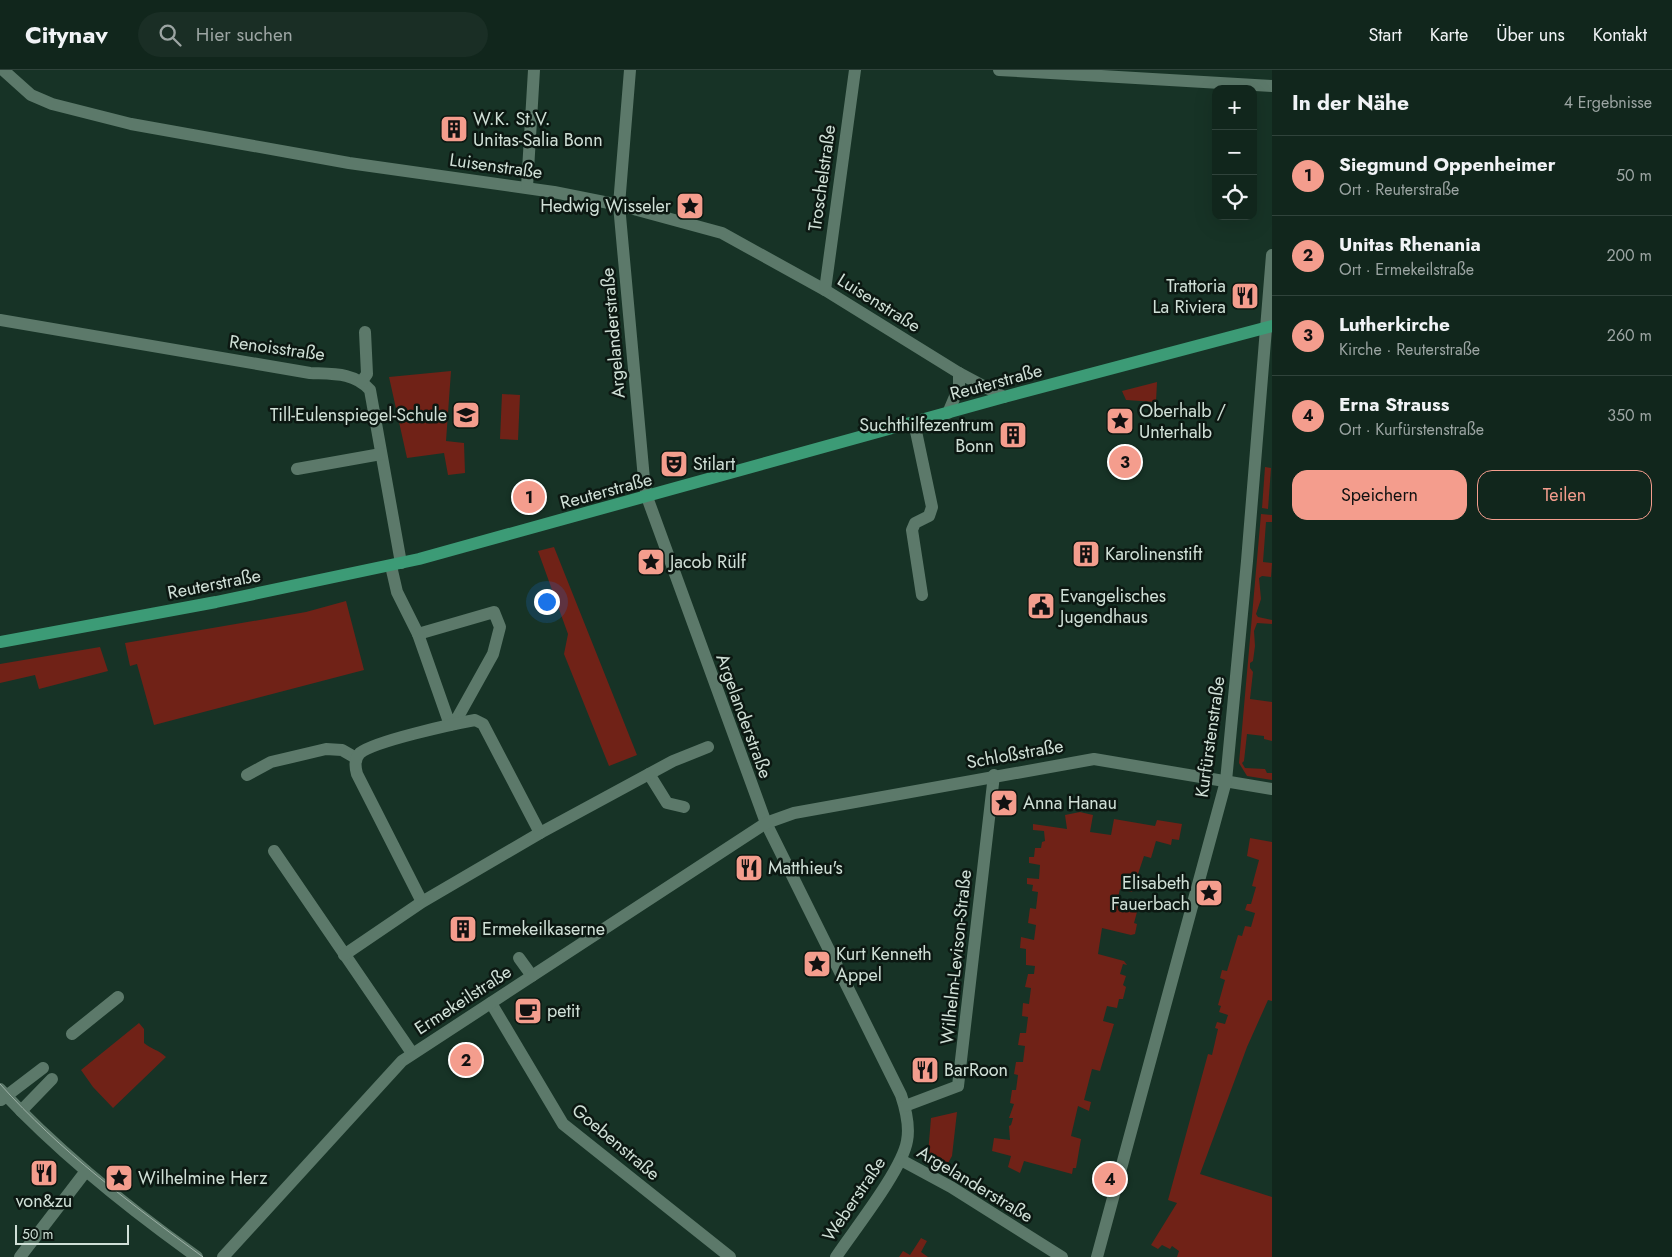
<!DOCTYPE html>
<html lang="de">
<meta charset="utf-8">
<style>
body{margin:0;font-family:Jost,sans-serif;background:#1a2e25;color:#f1f3f6}
.controls{position:absolute;right:15px;top:15px;display:grid;overflow:hidden;border-radius:10px;box-shadow:0 5px 20px #0002}
.controls button{width:45px;height:45px;display:grid;place-items:center;padding:0;border:0;border-bottom:1px solid #30433b;background:#11261c;color:#f1f3f6;font:25px sans-serif}
.scale{position:absolute;left:15px;bottom:12px;width:114px;box-sizing:border-box;padding-left:5px;border:2px solid #d0e0d7;border-top:0;font-size:14px;line-height:18px;white-space:nowrap;color:#d0e0d7;-webkit-text-stroke:4px #0c1812;paint-order:stroke}
.you{position:absolute;left:546px;top:531px;width:18px;height:18px;margin:-12px;border:4px solid #fff;border-radius:50%;background:#1a73e8;box-shadow:0 0 0 8px #1a73e833}
.badge{display:grid;place-items:center;width:32px;height:32px;border-radius:50%;background:#f49d8d;color:#111;font-size:16px;font-weight:700}
.pin{position:absolute;translate:-50% -50%;border:2px solid #fff;box-shadow:0 1px 5px #0006}
.list{margin:0;padding:0;list-style:none}
h2{display:flex;justify-content:space-between;align-items:center;height:65px;margin:0;padding:0 20px;font-size:21px}
h2 small{font-size:16px;font-weight:400;color:#9ca5a3}
.list li{display:grid;grid-template-columns:32px 1fr auto;gap:15px;align-items:center;box-sizing:border-box;height:80px;padding:0 20px;border-top:1px solid #30433b}
.list b{display:block;font-size:19px;white-space:nowrap}
.list p{margin:0;font-size:16px;white-space:nowrap;color:#9ca5a3}
.list em{font-size:16px;font-style:normal;color:#9ca5a3}
.actions{display:flex;gap:10px;padding:15px 20px}
.actions a{flex:1;padding:11px 0;border:1px solid #f49d8d;border-radius:15px;text-align:center;font-size:18px;color:#f49d8d}
.actions .main{background:#f49d8d;color:#111}
.icon{flex:none;width:28px;height:28px;fill:none;stroke:currentColor;stroke-width:2;stroke-linecap:round;stroke-linejoin:round}
.map{position:relative;flex:none;width:1272px;height:1187px;overflow:hidden}
header{display:flex;align-items:center;gap:30px;box-sizing:border-box;height:70px;padding:0 25px;background:#11261c;border-bottom:1px solid #30433b}
header strong{font-size:24px}
nav{display:flex;gap:28px;margin-inline-start:auto;font-size:18px}
.search{width:350px;height:45px;background:#1a2e25;display:flex;align-items:center;gap:12px;box-sizing:border-box;padding:0 18px;border-radius:28px;color:#9ca5a3;font-size:19px}
main{display:flex}
aside{flex:1;background:#11261c}
.map>svg:first-child{display:block}
.green{fill:#702217}
.lines{fill:none;stroke-linecap:round;stroke-linejoin:round}
.minor{stroke:#5c796a;stroke-width:12}
.major{stroke:#3c9b76;stroke-width:12}
.tram{stroke:#9db0a6;stroke-width:1}
.labels{text-anchor:middle;stroke-width:5;stroke-linejoin:round;paint-order:stroke}
.poi-label{font-size:18px;fill:#d0e0d7;stroke:#0c1812;text-anchor:start}
.street-label{font-size:18px;fill:#d0e0d7;stroke:#0c1812}
</style>
<header>
<strong>Citynav</strong>
<div class="search"><svg class="icon" aria-label="search" viewBox="0 0 24 24"><circle cx="10" cy="10" r="6"/><path d="M15 15l6 6"/></svg>Hier suchen</div>
<nav><a>Start</a><a>Karte</a><a>Über uns</a><a>Kontakt</a></nav>
</header>
<main>
<div class="map">
<svg width="1272" height="1187" viewBox="0 0 1272 1187">
<rect width="100%" height="100%" fill="#173326"/>
<g class="green">
<polygon points="451,301 446,371 464,373 465,403 448,405 444,383 407,388 389,307"/>
<polygon points="1157,312 1156,332 1126,330 1122,321"/>
<polygon points="502,324 520,325 518,370 500,369"/>
<polygon points="1265,397 1271,398 1268,439 1262,438"/>
<polygon points="1261,444 1272,445 1272,452 1266,452 1263,492 1272,493 1271,507 1262,506 1259,508 1261,529 1256,544 1258,547 1272,550 1272,554 1257,553 1254,561 1255,576 1253,591 1250,593 1250,598 1253,602 1250,629 1272,632 1272,671 1264,669 1264,666 1247,664 1244,691 1242,693 1245,698 1265,699 1267,703 1272,703 1272,710 1247,706 1239,693"/>
<polygon points="554,477 637,685 609,696 564,584 568,564 538,481"/>
<polygon points="346,531 364,600 154,655 137,594 130,596 125,573 306,542"/>
<polygon points="100,577 108,601 39,619 35,605 0,613 0,594"/>
<polygon points="1080,742 1093,745 1090,762 1111,765 1114,749 1155,756 1157,750 1182,754 1179,770 1172,769 1171,775 1156,771 1151,788 1144,786 1132,822 1120,819 1117,832 1135,837 1137,842 1134,853 1137,854 1135,864 1131,865 1102,858 1098,884 1124,891 1127,895 1123,894 1120,904 1126,906 1123,915 1126,917 1123,929 1119,929 1117,938 1107,936 1103,951 1114,954 1100,1001 1092,999 1084,1030 1091,1032 1089,1041 1078,1036 1071,1066 1081,1069 1076,1098 1073,1098 1072,1104 1024,1091 1020,1103 1008,1097 1011,1086 992,1081 994,1068 1010,1070 1009,1056 1011,1055 1013,1048 1009,1048 1014,1034 1010,1033 1012,1020 1016,1020 1018,1005 1014,1004 1016,992 1023,992 1025,976 1018,975 1020,963 1026,963 1028,947 1022,946 1023,933 1029,934 1031,918 1025,917 1028,904 1034,904 1035,896 1026,895 1026,879 1020,878 1021,867 1034,870 1036,855 1028,853 1030,838 1036,839 1038,822 1032,821 1033,815 1027,814 1027,808 1039,809 1040,795 1029,793 1029,787 1034,787 1035,778 1041,778 1042,772 1045,771 1044,761 1033,760 1033,754 1067,759 1065,745"/>
<polygon points="1250,768 1272,772 1272,931 1268,930 1247,977 1200,1104 1272,1127 1272,1187 1177,1187 1179,1181 1172,1176 1170,1179 1162,1175 1158,1179 1151,1175 1177,1133 1168,1130 1208,984 1212,985 1218,959 1215,958 1217,952 1225,954 1228,945 1219,942 1221,936 1218,935 1225,910 1220,908 1222,900 1227,901 1238,865 1242,866 1245,856 1251,857 1255,843 1245,840 1247,834 1251,834 1256,817 1252,816 1259,790 1247,786"/>
<path d="M139,953L144,959V973C151,979 159,980 166,987L113,1038L93,1017L81,1000Z"/>
<polygon points="957,1042 952,1086 947,1095 928,1084 931,1048"/>
<polygon points="921,1168 927,1171 921,1182 928,1187 899,1187 903,1181 910,1185"/>
</g>
<g class="lines">
<g class="minor">
<polyline points="3,0 31,25 52,34 131,54 349,93 554,122 619,135 722,163 825,220 959,303 1004,327"/>
<path d="M630,0L619,135L644,409L647,427L766,753L901,1025C906,1040 910,1056 907,1071C902,1100 854,1160 836,1187"/>
<polyline points="999,0 1272,16"/>
<polyline points="527,117 534,0"/>
<polyline points="825,220 855,0"/>
<path d="M0,250L310,303C332,304 354,302 370,320L401,493"/>
<polyline points="362,311 367,304 365,262"/>
<polyline points="948,343 959,317 959,303"/>
<polyline points="914,352 932,437 929,446 915,453 912,460 922,525"/>
<polyline points="297,399 381,384"/>
<polyline points="391,496 397,522 418,564"/>
<polyline points="450,655 418,564 494,542 500,557 493,584 454,654"/>
<polyline points="649,704 667,733 684,737"/>
<polyline points="247,705 271,692 326,679 342,680 356,688"/>
<polyline points="540,763 673,691 708,677"/>
<polyline points="274,781 412,983"/>
<path d="M344,885L422,832L540,763L483,654L475,650C453,654 375,671 360,683C354,689 355,697 357,704L422,832"/>
<polyline points="519,888 532,906"/>
<polyline points="491,933 563,1054 730,1187"/>
<polyline points="72,964 118,927"/>
<path d="M0,1019C59,1083 127,1137 197,1187"/>
<polyline points="1,1030 43,998"/>
<polyline points="905,1036 958,1016 994,705"/>
<polyline points="21,1041 52,1009"/>
<polyline points="901,1090 951,1117 1062,1187"/>
<polyline points="20,1187 86,1101"/>
<polyline points="223,1187 402,991 766,753 794,743 1094,689 1272,719"/>
<polyline points="1097,1187 1226,711 1247,491 1272,185"/>
</g>
<polyline class="major" points="0,572 216,532 419,489 1004,327 1272,256"/>
<path class="tram" d="M0,1014C60,1081 131,1134 203,1187"/>
</g>
<defs>
<symbol id="building-square" viewBox="-11 -11 22 22"><rect x="-9" y="-9" width="18" height="18" rx="4" fill="#f49d8d" stroke="#0c1812"/><path d="M-4-6H4V6H1V3H-1V6H-4ZM-2.5-4.3h1.7v1.8h-1.7ZM.8-4.3h1.7v1.8H.8ZM-2.5-1h1.7V.8h-1.7ZM.8-1h1.7V.8H.8Z" fill="#111"/></symbol>
<symbol id="sight-square" viewBox="-11 -11 22 22"><rect x="-9" y="-9" width="18" height="18" rx="4" fill="#f49d8d" stroke="#0c1812"/><path d="M0-6L1.8-2.2L6-1.7L2.9 1.2L3.7 5.4L0 3.3L-3.7 5.4L-2.9 1.2L-6-1.7L-1.8-2.2Z" fill="#111"/></symbol>
<symbol id="restaurant-square" viewBox="-11 -11 22 22"><rect x="-9" y="-9" width="18" height="18" rx="4" fill="#f49d8d" stroke="#0c1812"/><path d="M-5-6h1v4h1v-4h1v4h1v-4h1v5L-1.5 .5V6h-2V.5L-5-1ZM5-6V6H3V1.5H1.5Q1.5-4 5-6Z" fill="#111"/></symbol>
<symbol id="school-square" viewBox="-11 -11 22 22"><rect x="-9" y="-9" width="18" height="18" rx="4" fill="#f49d8d" stroke="#0c1812"/><path d="M0-5L7-2L0 1L-7-2ZM-4 1L0 2.5L4 1V4Q0 6-4 4Z" fill="#111"/></symbol>
<symbol id="theatre-square" viewBox="-11 -11 22 22"><rect x="-9" y="-9" width="18" height="18" rx="4" fill="#f49d8d" stroke="#0c1812"/><path d="M-5-5.5Q0-4 5-5.5V0Q5 5 0 6Q-5 5-5 0ZM-3.3-2.5H-1v1.5H-3.3ZM1-2.5H3.3v1.5H1ZM-2.8 1Q0 5.5 2.8 1Z" fill="#111"/></symbol>
<symbol id="civic-square" viewBox="-11 -11 22 22"><rect x="-9" y="-9" width="18" height="18" rx="4" fill="#f49d8d" stroke="#0c1812"/><path d="M-.6-6.5H3V-4.5H.6V-3L4-1V1h2V6H-6V1h2V-1L-.6-3ZM-1.2 2.5V6h2.4V2.5Z" fill="#111"/></symbol>
<symbol id="cafe-square" viewBox="-11 -11 22 22"><rect x="-9" y="-9" width="18" height="18" rx="4" fill="#f49d8d" stroke="#0c1812"/><path d="M-5.5-4.5H6V0H3Q3 3.5 0 3.5H-2.5Q-5.5 3.5-5.5 0ZM3-3.2v2h1.7v-2ZM-6 4.5H4V6H-6Z" fill="#111"/></symbol>
</defs>
<g fill-rule="evenodd">
<use href="#building-square" x="438" y="43" width="32" height="32"/>
<use href="#sight-square" x="674" y="120" width="32" height="32"/>
<use href="#restaurant-square" x="1229" y="210" width="32" height="32"/>
<use href="#school-square" x="450" y="329" width="32" height="32"/>
<use href="#sight-square" x="1104" y="335" width="32" height="32"/>
<use href="#building-square" x="997" y="349" width="32" height="32"/>
<use href="#theatre-square" x="658" y="378" width="32" height="32"/>
<use href="#building-square" x="1070" y="468" width="32" height="32"/>
<use href="#sight-square" x="635" y="476" width="32" height="32"/>
<use href="#civic-square" x="1025" y="520" width="32" height="32"/>
<use href="#sight-square" x="988" y="717" width="32" height="32"/>
<use href="#restaurant-square" x="733" y="782" width="32" height="32"/>
<use href="#sight-square" x="1193" y="807" width="32" height="32"/>
<use href="#building-square" x="447" y="843" width="32" height="32"/>
<use href="#sight-square" x="801" y="878" width="32" height="32"/>
<use href="#cafe-square" x="512" y="925" width="32" height="32"/>
<use href="#restaurant-square" x="909" y="984" width="32" height="32"/>
<use href="#restaurant-square" x="28" y="1087" width="32" height="32"/>
<use href="#sight-square" x="103" y="1092" width="32" height="32"/>
</g>
<g class="labels">
<g class="poi-label">
<text x="473" y="55">W.K. St.V.<tspan x="473" dy="21">Unitas-Salia Bonn</tspan></text>
<text x="671" y="142" text-anchor="end">Hedwig Wisseler</text>
<text x="1226" y="222" text-anchor="end">Trattoria<tspan x="1226" dy="21">La Riviera</tspan></text>
<text x="1139" y="347">Oberhalb /<tspan x="1139" dy="21">Unterhalb</tspan></text>
<text x="447" y="351" text-anchor="end">Till-Eulenspiegel-Schule</text>
<text x="994" y="361" text-anchor="end">Suchthilfezentrum<tspan x="994" dy="21">Bonn</tspan></text>
<text x="693" y="400">Stilart</text>
<text x="1105" y="490">Karolinenstift</text>
<text x="670" y="498">Jacob Rülf</text>
<text x="1060" y="532">Evangelisches<tspan x="1060" dy="21">Jugendhaus</tspan></text>
<text x="1023" y="739">Anna Hanau</text>
<text x="768" y="804">Matthieu's</text>
<text x="1190" y="819" text-anchor="end">Elisabeth<tspan x="1190" dy="21">Fauerbach</tspan></text>
<text x="482" y="865">Ermekeilkaserne</text>
<text x="836" y="890">Kurt Kenneth<tspan x="836" dy="21">Appel</tspan></text>
<text x="547" y="947">petit</text>
<text x="944" y="1006">BarRoon</text>
<text x="138" y="1114">Wilhelmine Herz</text>
<text x="44" y="1137" text-anchor="middle">von&amp;zu</text>
</g>
<g class="street-label">
<text transform="translate(496 96) rotate(8)" y="6">Luisenstraße</text>
<text transform="translate(822 108) rotate(-82)" y="6">Troschelstraße</text>
<text transform="translate(879 233) rotate(32)" y="6">Luisenstraße</text>
<text transform="translate(613 263) rotate(-95)" y="6">Argelanderstraße</text>
<text transform="translate(277 278) rotate(8)" y="6">Renoisstraße</text>
<text transform="translate(996 312) rotate(-15)" y="6">Reuterstraße</text>
<text transform="translate(606 421) rotate(-15)" y="6">Reuterstraße</text>
<text transform="translate(214 514) rotate(-11)" y="6">Reuterstraße</text>
<text transform="translate(744 646) rotate(70)" y="6">Argelanderstraße</text>
<text transform="translate(1210 667) rotate(-82)" y="6">Kurfürstenstraße</text>
<text transform="translate(1015 684) rotate(-10)" y="6">Schloßstraße</text>
<text transform="translate(956 887) rotate(-84)" y="6">Wilhelm-Levison-Straße</text>
<text transform="translate(463 930) rotate(-33)" y="6">Ermekeilstraße</text>
<text transform="translate(616 1072) rotate(40)" y="6">Goebenstraße</text>
<text transform="translate(975 1114) rotate(31)" y="6">Argelanderstraße</text>
<text transform="translate(854 1129) rotate(-56)" y="6">Weberstraße</text>
</g>
</g>
</svg>
<div class="controls">
<button>+</button>
<button>−</button>
<button><svg class="icon" aria-label="locate" viewBox="0 0 24 24"><circle cx="12" cy="12" r="6"/><path d="M12 2v4M12 18v4M2 12h4M18 12h4"/></svg></button>
</div>
<div class="scale">50 m</div>
<div class="you"></div>
<div class="pin badge" style="left:529px;top:427px">1</div>
<div class="pin badge" style="left:466px;top:990px">2</div>
<div class="pin badge" style="left:1125px;top:392px">3</div>
<div class="pin badge" style="left:1110px;top:1109px">4</div>
</div>
<aside>
<h2>In der Nähe<small>4 Ergebnisse</small></h2>
<ul class="list">
<li><span class="badge">1</span><div><b>Siegmund Oppenheimer</b><p>Ort · Reuterstraße</p></div><em>50 m</em></li>
<li><span class="badge">2</span><div><b>Unitas Rhenania</b><p>Ort · Ermekeilstraße</p></div><em>200 m</em></li>
<li><span class="badge">3</span><div><b>Lutherkirche</b><p>Kirche · Reuterstraße</p></div><em>260 m</em></li>
<li><span class="badge">4</span><div><b>Erna Strauss</b><p>Ort · Kurfürstenstraße</p></div><em>350 m</em></li>
</ul>
<div class="actions"><a class="main">Speichern</a><a>Teilen</a></div>
</aside>
</main>
